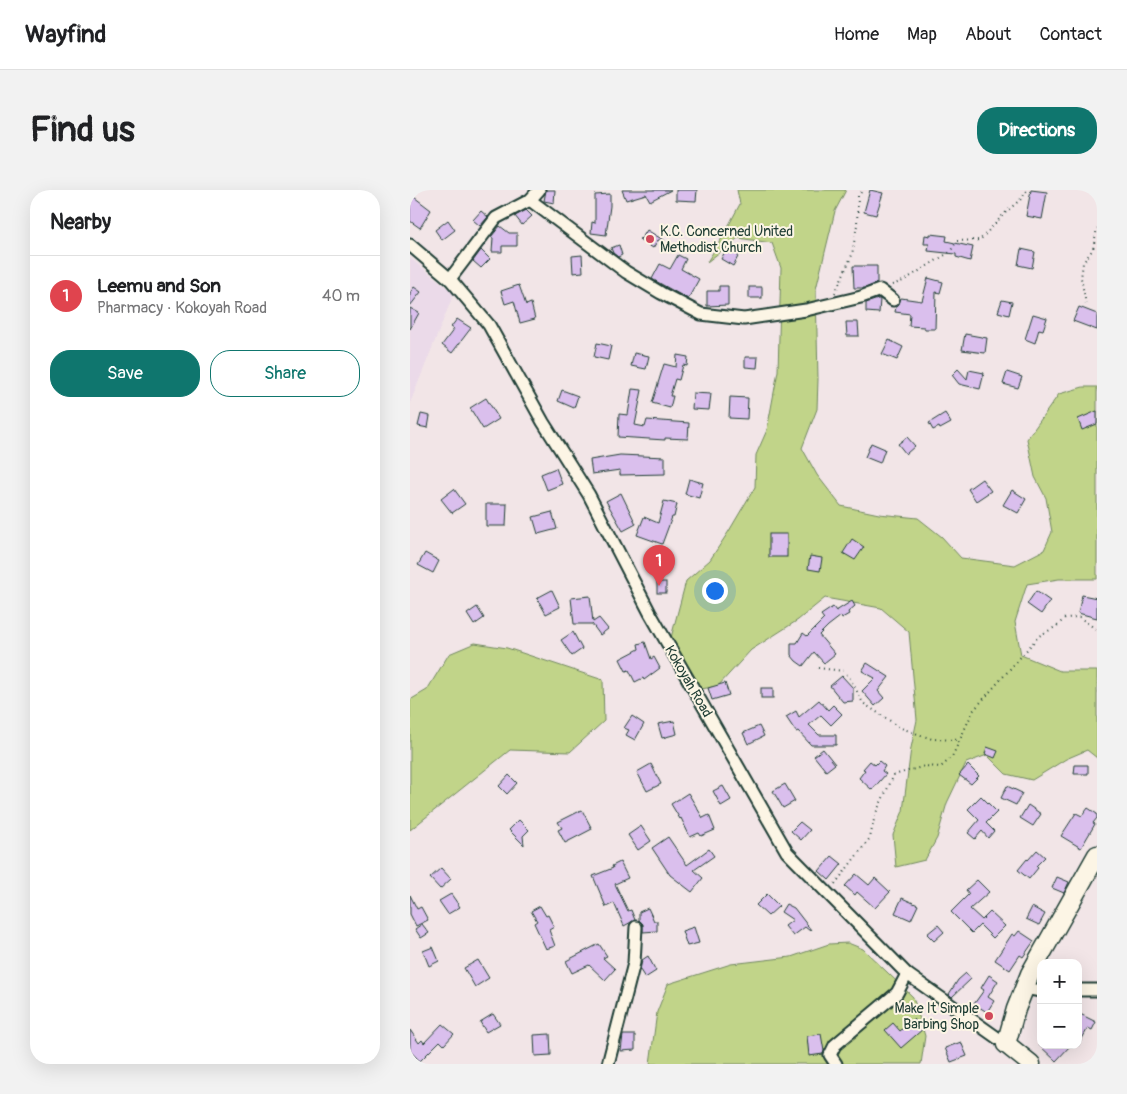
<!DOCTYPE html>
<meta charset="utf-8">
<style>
body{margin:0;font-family:Pangolin,sans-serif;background:#f2f2f2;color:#202124}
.controls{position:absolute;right:15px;bottom:15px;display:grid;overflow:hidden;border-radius:10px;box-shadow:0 5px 20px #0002}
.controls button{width:45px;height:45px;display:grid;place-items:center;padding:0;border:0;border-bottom:1px solid #e0e0e0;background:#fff;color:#202124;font:25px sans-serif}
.you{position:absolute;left:304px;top:400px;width:18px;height:18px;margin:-12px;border:4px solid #fff;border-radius:50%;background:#1a73e8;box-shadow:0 0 0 8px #1a73e833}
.badge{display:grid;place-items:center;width:32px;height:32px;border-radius:50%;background:#0f766e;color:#fff;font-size:16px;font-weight:700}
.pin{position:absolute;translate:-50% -41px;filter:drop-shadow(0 1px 2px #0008)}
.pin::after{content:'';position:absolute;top:26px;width:18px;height:15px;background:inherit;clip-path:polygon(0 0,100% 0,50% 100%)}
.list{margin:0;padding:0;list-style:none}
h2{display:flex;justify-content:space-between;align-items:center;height:65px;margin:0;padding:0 20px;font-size:21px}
h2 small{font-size:16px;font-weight:400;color:#757577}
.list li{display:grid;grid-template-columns:32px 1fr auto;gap:15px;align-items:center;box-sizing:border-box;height:80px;padding:0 20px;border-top:1px solid #e0e0e0}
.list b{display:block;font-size:19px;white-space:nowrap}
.list p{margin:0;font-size:16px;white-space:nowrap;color:#757577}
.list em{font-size:16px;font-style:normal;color:#757577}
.actions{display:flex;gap:10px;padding:15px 20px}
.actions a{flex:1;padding:11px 0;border:1px solid #0f766e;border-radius:20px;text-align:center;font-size:18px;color:#0f766e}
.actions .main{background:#0f766e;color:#fff}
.map{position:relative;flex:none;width:687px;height:874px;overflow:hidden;border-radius:20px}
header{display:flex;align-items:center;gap:30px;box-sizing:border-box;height:70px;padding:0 25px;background:#fff;border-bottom:1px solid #e0e0e0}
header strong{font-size:24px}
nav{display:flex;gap:28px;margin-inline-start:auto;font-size:18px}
.intro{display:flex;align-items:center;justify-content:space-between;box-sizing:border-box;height:120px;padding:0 30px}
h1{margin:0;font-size:35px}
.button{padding:12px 22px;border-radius:20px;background:#0f766e;color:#fff;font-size:18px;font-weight:700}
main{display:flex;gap:30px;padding:0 30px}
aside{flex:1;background:#fff;border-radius:20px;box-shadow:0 5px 20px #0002}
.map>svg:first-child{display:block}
.built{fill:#ebdae9}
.green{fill:#c1d489;stroke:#70885e}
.building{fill:#dabfed;stroke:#1f3d34}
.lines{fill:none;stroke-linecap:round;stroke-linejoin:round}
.minor-casing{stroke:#1f3d34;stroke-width:15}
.primary-casing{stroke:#1f3d34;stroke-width:21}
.path{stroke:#1f3d34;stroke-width:2;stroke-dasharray:1 4;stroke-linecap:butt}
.minor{stroke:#fcf5e5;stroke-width:11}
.primary{stroke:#fcf5e5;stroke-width:18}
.poi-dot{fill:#d1495b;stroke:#fcf5e5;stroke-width:2}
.labels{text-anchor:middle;stroke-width:4;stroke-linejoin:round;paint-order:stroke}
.poi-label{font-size:14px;fill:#1f3d34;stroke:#fcf5e5;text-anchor:start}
.street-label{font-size:14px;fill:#1f3d34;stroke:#fcf5e5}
</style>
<header>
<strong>Wayfind</strong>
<nav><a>Home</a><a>Map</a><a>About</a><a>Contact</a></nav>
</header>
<div class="intro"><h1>Find us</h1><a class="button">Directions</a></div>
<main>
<aside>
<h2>Nearby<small></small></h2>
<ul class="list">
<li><span class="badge" style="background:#e0444e">1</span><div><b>Leemu and Son</b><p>Pharmacy · Kokoyah Road</p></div><em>40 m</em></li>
</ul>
<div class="actions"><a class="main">Save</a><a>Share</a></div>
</aside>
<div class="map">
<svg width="687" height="874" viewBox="0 0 687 874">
<rect width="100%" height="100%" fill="#f2e5e7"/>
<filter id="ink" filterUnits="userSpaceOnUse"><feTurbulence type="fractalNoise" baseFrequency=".02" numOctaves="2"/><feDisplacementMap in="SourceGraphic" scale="10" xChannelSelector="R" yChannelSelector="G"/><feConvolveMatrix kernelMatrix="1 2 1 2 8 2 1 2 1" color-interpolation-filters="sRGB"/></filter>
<g filter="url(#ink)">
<polygon class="built" points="0,68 44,103 0,213"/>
<g class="green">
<polygon points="327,0 436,0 425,21 406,99 408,189 407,219 392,258 407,285 431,316 469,324 508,328 532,347 551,368 605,375 634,360 642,342 636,308 625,287 617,249 649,204 673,197 687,197 687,389 649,389 617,394 605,432 611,465 650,481 687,481 687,568 677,560 656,569 622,590 596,584 577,565 556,573 537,613 527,648 515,670 486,677 483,645 493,621 501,558 507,530 499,442 471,418 415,408 388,430 341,460 308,496 280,501 258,459 276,391 300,370 319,341 345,297 346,265 357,240 368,181 371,78 362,53 328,48 297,72 312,48 330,14"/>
<polygon points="65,453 97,458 193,490 194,531 160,562 100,560 0,640 0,510 17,500 39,464"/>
<polygon points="438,753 453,759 503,807 515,846 511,874 240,874 247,822 258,794 321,774 381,767 419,754"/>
</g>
<g class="building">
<polygon points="136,0 145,0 144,13 134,11"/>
<polygon points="212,0 261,0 240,11 236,4 216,10"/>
<polygon points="266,0 287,0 286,11 266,10"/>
<polygon points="460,0 473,3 466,25 454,22"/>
<polygon points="621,0 637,2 632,29 616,26"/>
<polygon points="0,4 21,20 10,38 0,31"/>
<polygon points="200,4 200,16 196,45 181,43 182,32 185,33 185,5"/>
<polygon points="116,20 122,26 112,35 105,26"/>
<polygon points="71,21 78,27 70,36 63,30"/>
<polygon points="38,30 45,40 32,50 25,40"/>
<polygon points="90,36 99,43 107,43 107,56 92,56 92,62 82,62 83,48 81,47"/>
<polygon points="237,40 250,48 255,51 248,50 243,58 229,49 232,48"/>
<polygon points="520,44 537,46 536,51 563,57 560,71 546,67 546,64 518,61 519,54 514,54 515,45 520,46"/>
<polygon points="209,55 212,65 208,67 203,63 201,58"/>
<polygon points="318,56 330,63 323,76 311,69"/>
<polygon points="611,59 625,62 622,78 608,75"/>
<polygon points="71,60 80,69 71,78 63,71"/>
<polygon points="172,65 173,82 163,83 162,66"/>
<polygon points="268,65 276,69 271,79 289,89 278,109 242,89 250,74 260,79"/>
<polygon points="443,76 467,76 467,93 455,98 444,98"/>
<polygon points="518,88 533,92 530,103 526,102 525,139 515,139 514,137 499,136 500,124 485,122 486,117 489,114 491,108 512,111"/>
<polygon points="109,95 116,115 121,113 125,129 110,133 104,111 95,114 91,101"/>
<polygon points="309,96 318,96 318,115 297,116 297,101 309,101"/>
<polygon points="4,97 11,102 0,116 0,103"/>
<rect x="339" y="97" width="13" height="11"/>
<polygon points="468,109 470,109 469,123 456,122 456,113"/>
<polygon points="592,110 602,112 599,125 588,122"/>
<polygon points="669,117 687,124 687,140 663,131"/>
<polygon points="0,118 9,123 0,139"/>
<polygon points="623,124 637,128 633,140 629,139 625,153 615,149"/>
<polygon points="47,129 61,138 42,163 32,155 44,139 41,137"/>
<polygon points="436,132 448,132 449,146 437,146"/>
<polygon points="555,144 577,148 575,163 552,160"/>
<polygon points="479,150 493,157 487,170 472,164"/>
<polygon points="187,153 201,156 198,170 184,167"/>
<polygon points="224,163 239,166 236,179 221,176"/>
<polygon points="267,165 278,167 277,176 273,175 269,190 265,189 260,206 263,206 260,218 242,213 254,174 266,177"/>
<polygon points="335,167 348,167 347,178 335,177"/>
<polygon points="548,179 557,189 559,180 574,183 570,199 549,194 542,185"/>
<polygon points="597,182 612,187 608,198 593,194"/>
<polygon points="222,199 232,200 225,235 235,237 237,230 279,233 278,249 255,248 255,250 208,247 209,224 218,225"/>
<polygon points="152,200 168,206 164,218 148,211"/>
<polygon points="283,203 301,204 299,220 282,219"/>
<polygon points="320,207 338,208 337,229 319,228"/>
<polygon points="76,208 89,229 73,239 60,218"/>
<polygon points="687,221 687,234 672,240 668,229"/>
<polygon points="535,223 541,233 530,239 529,237 523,240 519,233"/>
<polygon points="11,224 20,226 18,238 8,236"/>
<polygon points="497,247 505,256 496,264 488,254"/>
<polygon points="461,253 475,259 470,273 455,267"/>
<polygon points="210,265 255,267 255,284 210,285 210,280 182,284 180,270"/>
<polygon points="146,278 152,294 137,300 131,284"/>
<polygon points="279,289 293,293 289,308 275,304"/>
<polygon points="572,289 581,301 566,311 558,299"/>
<polygon points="44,299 55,314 42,323 31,309"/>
<polygon points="602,300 616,309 608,323 593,315"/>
<polygon points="211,303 226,334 213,341 196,311"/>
<polygon points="254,311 267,314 264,327 262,327 252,354 227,345 234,327 248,333"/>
<polygon points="76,314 97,314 96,336 76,336"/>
<polygon points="142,322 147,339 128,344 123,327"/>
<rect x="359" y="344" width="18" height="23"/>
<polygon points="442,349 454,357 445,370 433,363"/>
<polygon points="15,363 29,371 23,383 8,375"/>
<polygon points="400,366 412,368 410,381 398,379"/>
<rect x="247" y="392" width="9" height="11"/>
<polygon points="142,400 150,417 136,424 127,408"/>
<polygon points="626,401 640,411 631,424 617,414"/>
<polygon points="672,405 687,408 687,428 668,423"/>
<polygon points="180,406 183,432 189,428 198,439 190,445 182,434 164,434 161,408"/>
<polygon points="442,411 445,416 438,422 439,424 432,428 431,426 418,436 409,445 425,464 414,473 404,462 393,476 386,471 381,465 381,453 387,453 393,443 397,446 414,429 411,425 423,417 426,421"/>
<polygon points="67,417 74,428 64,435 57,424"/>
<polygon points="163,442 172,459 162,466 151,450"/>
<polygon points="235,452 241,469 244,467 250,478 234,490 233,488 225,492 219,480 216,481 210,469 229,459 228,454"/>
<polygon points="457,473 479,487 468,501 474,508 465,516 452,501 465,488 452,481"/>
<polygon points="432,486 443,498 443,511 433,512 420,496"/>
<polygon points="315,493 319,505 302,510 298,498"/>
<rect x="351" y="498" width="12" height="10"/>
<polygon points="409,510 418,520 423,515 432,524 421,535 411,525 399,535 409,545 426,545 426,555 401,555 388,541 386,542 376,527 386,521 389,527"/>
<polygon points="222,526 234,534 225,550 216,545 219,540 214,538"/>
<polygon points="264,531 267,544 252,548 248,534"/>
<polygon points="349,536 354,546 338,554 333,543"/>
<polygon points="577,557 588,561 585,568 575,564"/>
<polygon points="413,559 425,574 416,581 404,566"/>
<polygon points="460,571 465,575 469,571 475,576 472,581 476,584 462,600 449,588 455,580 453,579"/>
<polygon points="241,574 251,594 237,601 227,582"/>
<polygon points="558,575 569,586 561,594 549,585"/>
<polygon points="665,575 678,575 678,584 664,584"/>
<polygon points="99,585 107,593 97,604 89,596"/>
<polygon points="375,594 385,611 373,618 363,601"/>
<polygon points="313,596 321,610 311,616 303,601"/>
<polygon points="597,596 612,603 606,615 591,608"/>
<polygon points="278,603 293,628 299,625 305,640 291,646 289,643 280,647 271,628 270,629 261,614"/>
<polygon points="571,606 587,622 576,633 584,641 578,648 572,641 565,649 558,643 569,630 558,619"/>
<polygon points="618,615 631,624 623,636 610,628"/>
<polygon points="678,618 687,624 687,628 683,633 685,634 671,658 651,646 666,623 672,626"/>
<polygon points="172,620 182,639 155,653 148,640 152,638 148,632"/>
<polygon points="109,630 119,640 113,646 114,655 99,640"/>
<polygon points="390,632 400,640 391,650 381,641"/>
<polygon points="231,636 241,651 228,660 218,645"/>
<polygon points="258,647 277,675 299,659 304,666 284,680 293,688 282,702 260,685 242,658"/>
<polygon points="627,660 635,667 626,676 628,678 619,689 608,680 617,669 618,670"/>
<polygon points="422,666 432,674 419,690 409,681"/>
<polygon points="210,672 218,688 205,694 218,721 221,720 225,730 214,736 204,713 196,717 183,686 203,678 202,676"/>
<polygon points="31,678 41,689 30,699 20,688"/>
<polygon points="446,684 459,695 465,688 480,702 465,718 447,702 445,705 435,696"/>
<polygon points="647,687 659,692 654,703 642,698"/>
<polygon points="567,690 579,702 560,719 572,730 580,722 595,736 583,748 570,735 562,743 541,722 559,704 556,700"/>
<polygon points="41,704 50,717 38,724 29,711"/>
<polygon points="357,704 369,716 358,726 346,715"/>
<polygon points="0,705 7,719 11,717 18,730 6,736 0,724"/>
<polygon points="492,708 508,715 501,730 485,723"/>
<polygon points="376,714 384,718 401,740 400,741 395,737 383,746 375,736 383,730 371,722"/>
<polygon points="130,716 136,726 138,725 144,737 139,740 145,756 136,759 124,733 127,731 121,721"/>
<polygon points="622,717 635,724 629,735 616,729"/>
<polygon points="238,718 244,731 247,731 247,741 233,742 233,734 229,730 229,722"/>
<polygon points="12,734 19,743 11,748 5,739"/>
<polygon points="528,735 534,742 524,751 517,744"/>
<polygon points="284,737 289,753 277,756 272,741"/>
<polygon points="609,741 624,751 613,767 610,765 600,780 585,770 602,744 605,746"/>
<polygon points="189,754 197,766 193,768 205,779 195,790 179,775 162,783 156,771"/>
<polygon points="23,757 29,771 19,776 13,761"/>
<polygon points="238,766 246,781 235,788 230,780 232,770"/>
<polygon points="68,770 79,788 65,797 54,778"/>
<polygon points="556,783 561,789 542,807 539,804 548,790"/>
<polygon points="579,785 588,791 578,807 584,811 577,822 564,814 574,800 571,798"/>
<polygon points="668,823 686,832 682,840 678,838 668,856"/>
<polygon points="83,824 90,834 76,842 70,832"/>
<polygon points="504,829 513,839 491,858 475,840 483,833 490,841"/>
<polygon points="32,834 44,844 34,855 30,851 10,871 0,861 0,840 9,853 12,850 14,853"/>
<polygon points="140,844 141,865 125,866 124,845"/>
<polygon points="411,844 414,861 413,864 399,866 397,846"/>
<polygon points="213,845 225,845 225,860 211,861"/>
<polygon points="551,852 557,866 541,872 535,858"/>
<polygon points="629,855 661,855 646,871"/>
</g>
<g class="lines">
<defs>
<g id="minor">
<polyline points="120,10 216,82 251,103 291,124 334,129 396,120 451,107 470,100 483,110"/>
<polyline points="0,55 40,89 79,135 133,232 179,305 240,423 377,662 497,784 596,854"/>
<polyline points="40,89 86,28 120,10 129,0"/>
<polyline points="614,798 631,801"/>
<polyline points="668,800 687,800"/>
<polyline points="198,874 224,773 226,737"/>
<polyline points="426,874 420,865 425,855 487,803 497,784"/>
</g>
<polyline id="primary" points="621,874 596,854 606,819 620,784 687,665"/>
</defs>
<use href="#minor" class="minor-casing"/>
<use href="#primary" class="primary-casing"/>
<g class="path">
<polyline points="482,95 493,91 540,62 547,51 570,50 594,24 612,8 617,0"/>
<polyline points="425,103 442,65 447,35 448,6 453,0"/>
<polyline points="676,114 671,88 673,73 683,59 687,38"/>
<polyline points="408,478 434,481 441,490 453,513 491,538 522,549 550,550"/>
<polyline points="425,694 460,648 465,625 484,585 515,576 531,577 542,567 563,521 629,446 647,436 655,428 669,427 687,440"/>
</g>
<use href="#minor" class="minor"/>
<use href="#primary" class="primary"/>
</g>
</g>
<g class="poi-dot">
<circle cx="240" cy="49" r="5"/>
<circle cx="579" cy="826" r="5"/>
</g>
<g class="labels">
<g class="poi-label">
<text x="250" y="46">K.C. Concerned United<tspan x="250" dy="16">Methodist Church</tspan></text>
<text x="569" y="823" text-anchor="end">Make It Simple<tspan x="569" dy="16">Barbing Shop</tspan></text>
</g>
<g class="street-label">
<text transform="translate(279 491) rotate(60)" y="5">Kokoyah Road</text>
</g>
</g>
</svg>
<div class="controls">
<button>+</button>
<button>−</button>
</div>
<div class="you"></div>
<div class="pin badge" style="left:249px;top:396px;background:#e0444e">1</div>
</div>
</main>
